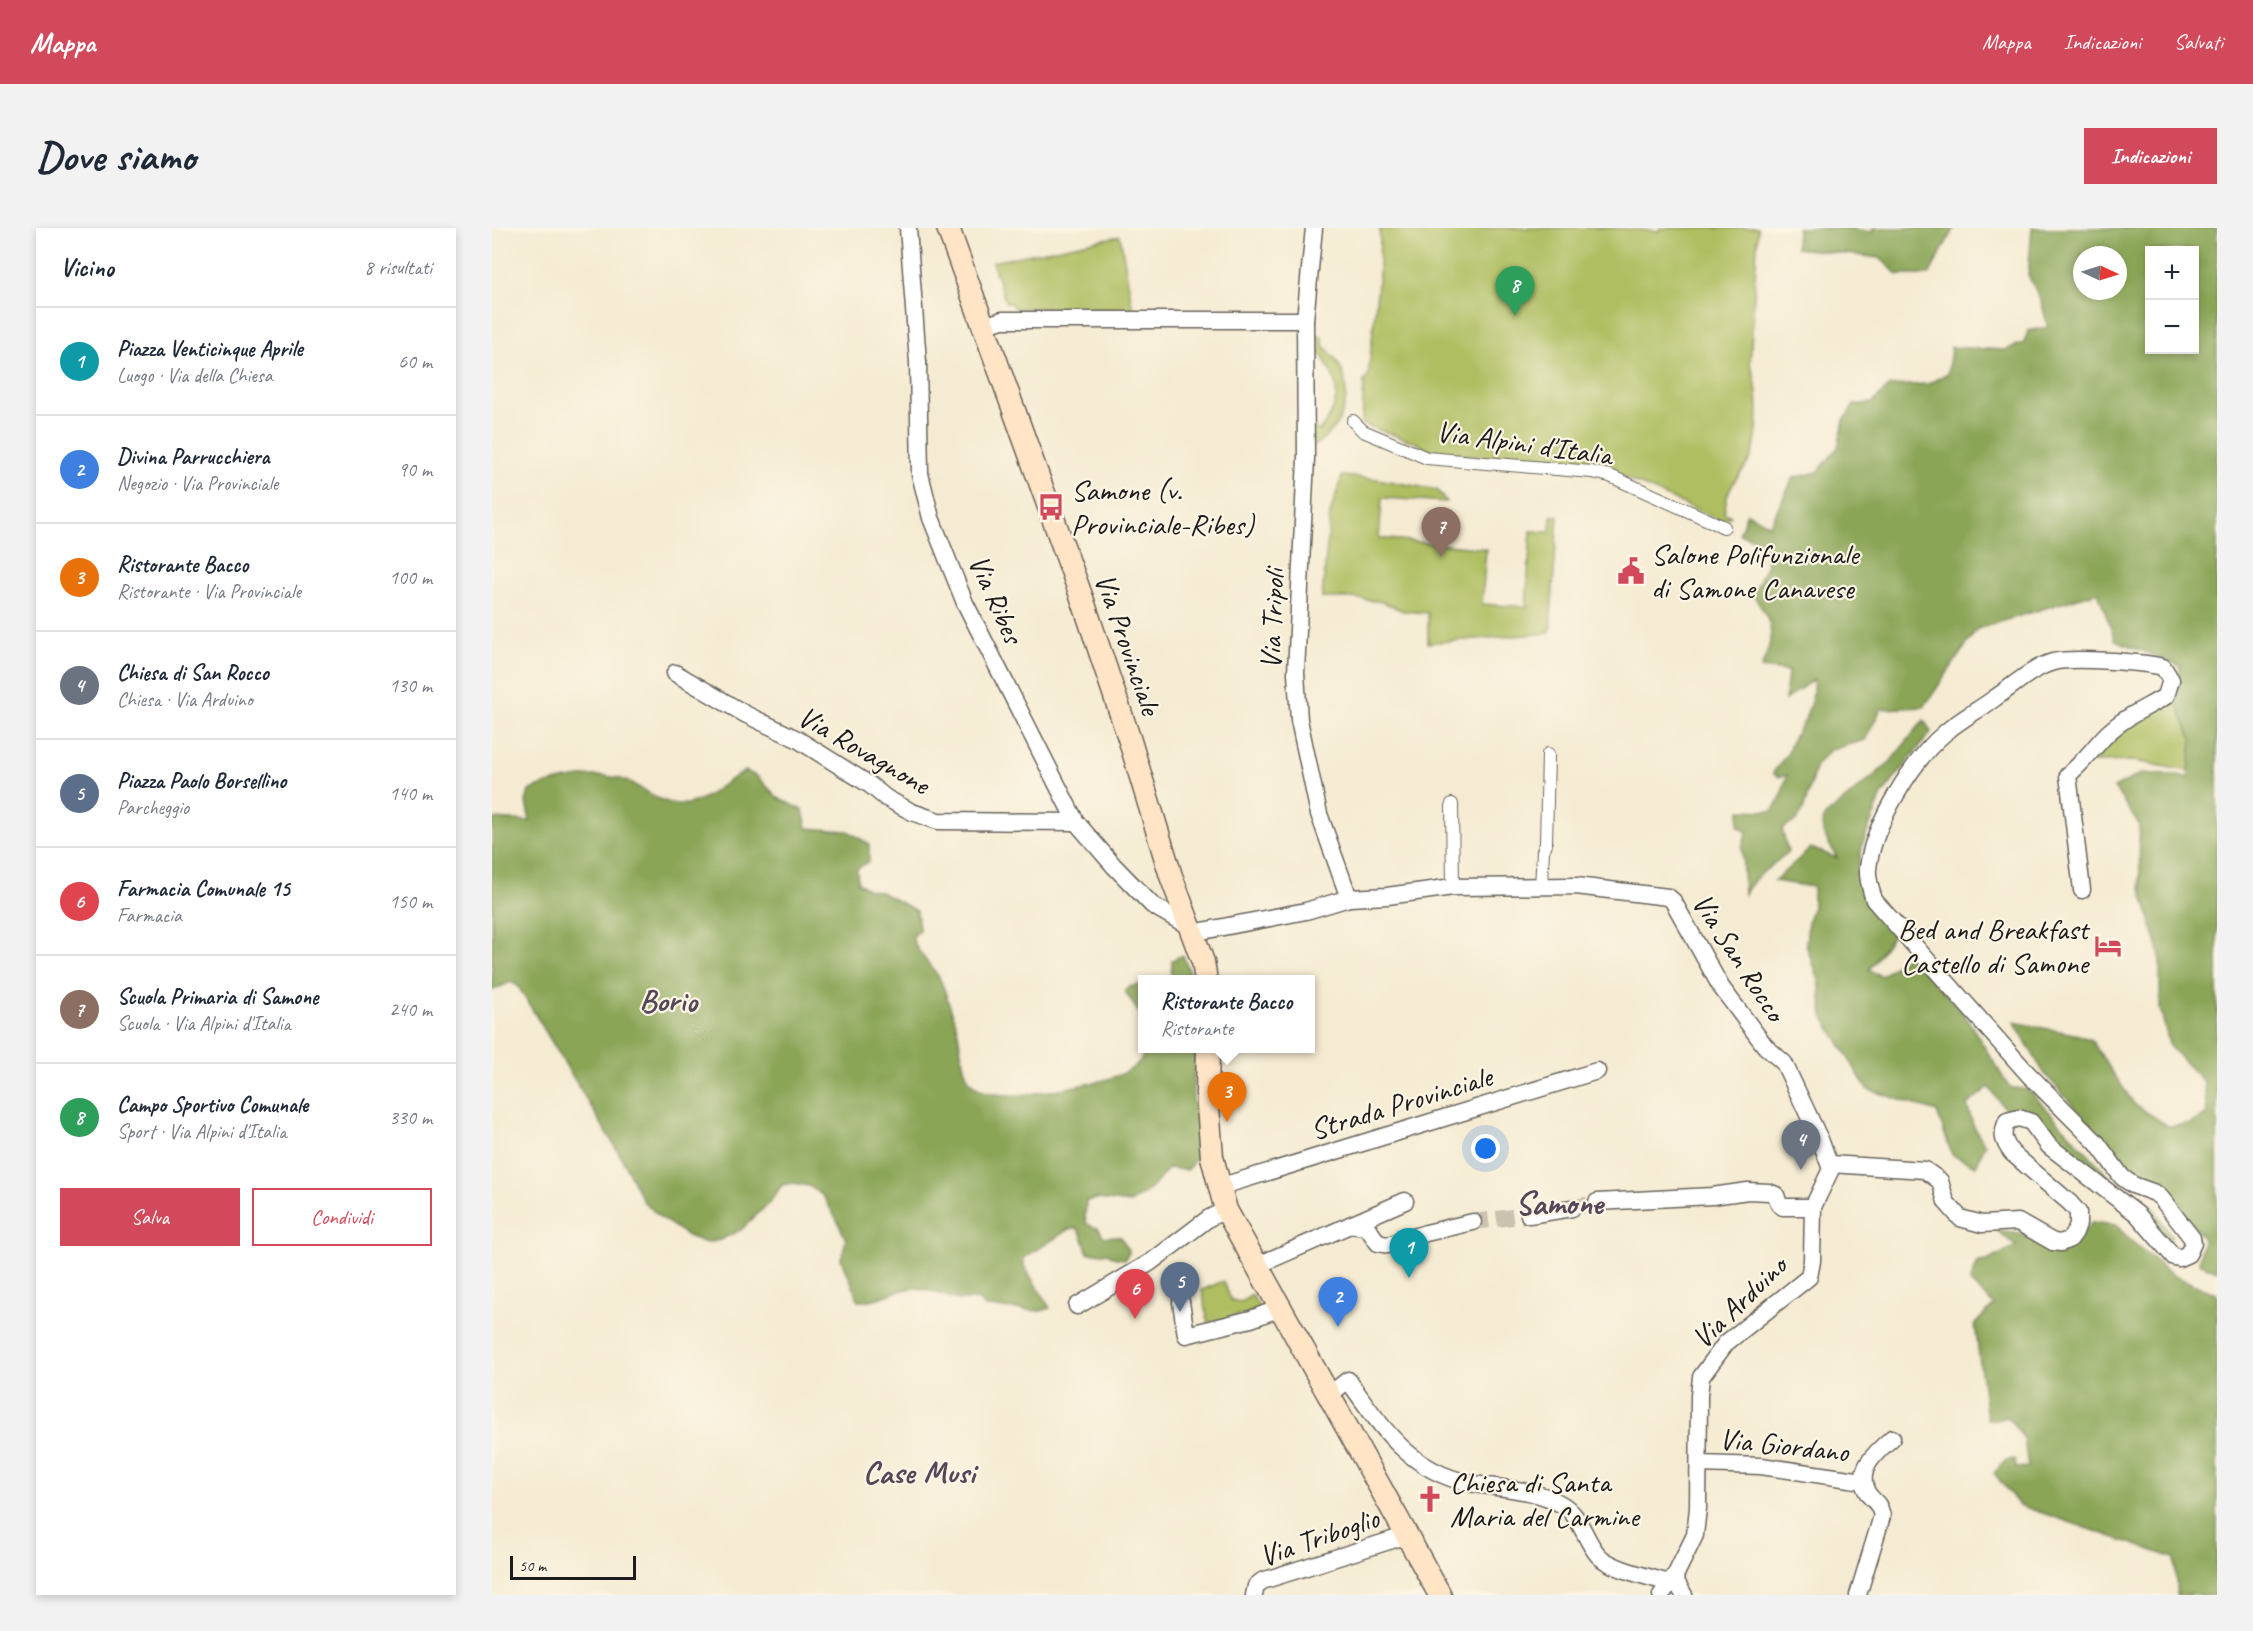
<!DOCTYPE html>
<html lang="it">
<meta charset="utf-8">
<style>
body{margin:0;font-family:Caveat,sans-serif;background:#f2f2f3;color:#1f2937}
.controls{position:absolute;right:18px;top:18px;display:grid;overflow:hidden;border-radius:0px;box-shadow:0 3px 9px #0003}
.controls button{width:54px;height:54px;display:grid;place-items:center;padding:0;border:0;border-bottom:2px solid #e0e1e3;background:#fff;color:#1f2937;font:30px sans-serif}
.compass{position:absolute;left:1581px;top:18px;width:54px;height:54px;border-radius:50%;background:#fff;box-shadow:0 3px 9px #0003;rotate:94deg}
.scale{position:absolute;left:18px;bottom:15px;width:126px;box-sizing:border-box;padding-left:6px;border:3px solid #1c1c1c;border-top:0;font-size:16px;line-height:21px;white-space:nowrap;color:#1c1c1c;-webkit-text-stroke:4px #fcf5e5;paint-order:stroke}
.you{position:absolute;left:994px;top:921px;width:21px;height:21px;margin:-15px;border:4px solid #fff;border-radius:50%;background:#1a73e8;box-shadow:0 0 0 9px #1a73e833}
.badge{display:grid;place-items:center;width:39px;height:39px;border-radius:50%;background:#d1495b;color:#fff;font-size:20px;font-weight:700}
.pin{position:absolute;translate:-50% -50px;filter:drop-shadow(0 2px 3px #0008)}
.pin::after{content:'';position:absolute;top:32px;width:21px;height:18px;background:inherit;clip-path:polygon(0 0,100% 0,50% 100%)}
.popup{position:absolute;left:646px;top:747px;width:177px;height:78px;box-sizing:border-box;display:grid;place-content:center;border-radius:0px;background:#fff;filter:drop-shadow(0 2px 4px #0005);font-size:20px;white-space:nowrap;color:#747a83}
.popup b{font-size:22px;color:#1f2937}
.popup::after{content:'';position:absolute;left:50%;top:100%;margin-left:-12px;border:12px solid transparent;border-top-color:#fff}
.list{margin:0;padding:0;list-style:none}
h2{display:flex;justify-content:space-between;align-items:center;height:78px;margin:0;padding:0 24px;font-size:26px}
h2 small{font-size:20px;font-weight:400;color:#747a83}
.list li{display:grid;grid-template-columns:39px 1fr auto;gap:18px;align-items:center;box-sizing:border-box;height:108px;padding:0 24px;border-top:2px solid #e0e1e3}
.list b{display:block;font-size:22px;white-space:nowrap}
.list p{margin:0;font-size:20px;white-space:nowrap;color:#747a83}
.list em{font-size:20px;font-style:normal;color:#747a83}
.actions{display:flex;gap:12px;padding:18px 24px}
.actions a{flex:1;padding:14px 0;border:2px solid #d1495b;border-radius:0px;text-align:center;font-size:21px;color:#d1495b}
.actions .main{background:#d1495b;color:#fff}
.map{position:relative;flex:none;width:1725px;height:1367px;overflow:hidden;border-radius:0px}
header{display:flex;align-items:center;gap:36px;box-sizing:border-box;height:84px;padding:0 30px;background:#d1495b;color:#fff}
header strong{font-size:28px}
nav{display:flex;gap:33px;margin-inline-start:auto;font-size:21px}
.intro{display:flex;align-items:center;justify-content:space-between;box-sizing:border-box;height:144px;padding:0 36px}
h1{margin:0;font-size:42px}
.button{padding:15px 27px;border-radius:0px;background:#d1495b;color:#fff;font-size:21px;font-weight:700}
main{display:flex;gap:36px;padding:0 36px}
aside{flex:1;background:#fff;border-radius:0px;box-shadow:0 3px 9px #0003}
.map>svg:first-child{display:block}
.green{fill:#aebe61;stroke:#656d3e;stroke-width:1.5}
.forest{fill:#8aa557;stroke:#53603a;stroke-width:1.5;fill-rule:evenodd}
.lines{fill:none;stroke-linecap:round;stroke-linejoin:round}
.minor-tunnel{stroke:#cac2ae;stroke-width:16;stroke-dasharray:16 8;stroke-linecap:butt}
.pedestrian-casing{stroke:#68645c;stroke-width:14}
.minor-casing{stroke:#68645c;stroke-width:19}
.secondary-casing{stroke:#68645c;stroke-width:25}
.pedestrian{stroke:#fff;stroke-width:12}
.minor{stroke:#fff;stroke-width:16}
.secondary{stroke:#ffe4c6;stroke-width:22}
.labels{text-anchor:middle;stroke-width:4.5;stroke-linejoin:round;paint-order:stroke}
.street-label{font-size:30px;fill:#1c1c1c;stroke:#fcf5e5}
.poi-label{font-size:30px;fill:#1c1c1c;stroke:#fcf5e5;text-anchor:start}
.neighbourhood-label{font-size:32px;font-weight:bold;fill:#544758;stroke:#fcf5e5}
.quarter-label{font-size:33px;font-weight:bold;fill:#544758;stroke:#fcf5e5}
</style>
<header>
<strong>Mappa</strong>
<nav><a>Mappa</a><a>Indicazioni</a><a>Salvati</a></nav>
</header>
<div class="intro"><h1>Dove siamo</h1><a class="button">Indicazioni</a></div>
<main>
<aside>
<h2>Vicino<small>8 risultati</small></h2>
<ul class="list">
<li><span class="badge" style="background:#0f9aa8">1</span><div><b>Piazza Venticinque Aprile</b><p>Luogo · Via della Chiesa</p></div><em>60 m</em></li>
<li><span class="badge" style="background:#3f7fe0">2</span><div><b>Divina Parrucchiera</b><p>Negozio · Via Provinciale</p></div><em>90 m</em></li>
<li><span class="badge" style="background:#e8710a">3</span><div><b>Ristorante Bacco</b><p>Ristorante · Via Provinciale</p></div><em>100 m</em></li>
<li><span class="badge" style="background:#6b7280">4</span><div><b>Chiesa di San Rocco</b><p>Chiesa · Via Arduino</p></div><em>130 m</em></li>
<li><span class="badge" style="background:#5c6f8a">5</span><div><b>Piazza Paolo Borsellino</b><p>Parcheggio</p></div><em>140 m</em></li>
<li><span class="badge" style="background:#e0444e">6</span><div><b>Farmacia Comunale 15</b><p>Farmacia</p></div><em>150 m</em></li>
<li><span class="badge" style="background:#8d6e63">7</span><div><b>Scuola Primaria di Samone</b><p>Scuola · Via Alpini d'Italia</p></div><em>240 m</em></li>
<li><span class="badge" style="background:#2e9e5b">8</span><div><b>Campo Sportivo Comunale</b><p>Sport · Via Alpini d'Italia</p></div><em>330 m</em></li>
</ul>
<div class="actions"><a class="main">Salva</a><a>Condividi</a></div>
</aside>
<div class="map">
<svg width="1725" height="1367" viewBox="0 0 1725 1367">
<rect width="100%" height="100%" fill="#fcf5e5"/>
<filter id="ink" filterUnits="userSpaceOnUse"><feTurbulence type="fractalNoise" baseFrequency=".0167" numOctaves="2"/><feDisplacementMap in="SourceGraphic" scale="12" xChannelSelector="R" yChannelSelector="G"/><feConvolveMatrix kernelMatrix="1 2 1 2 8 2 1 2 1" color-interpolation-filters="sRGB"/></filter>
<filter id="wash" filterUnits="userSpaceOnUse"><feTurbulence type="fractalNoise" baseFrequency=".008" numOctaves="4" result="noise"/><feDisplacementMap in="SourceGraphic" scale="24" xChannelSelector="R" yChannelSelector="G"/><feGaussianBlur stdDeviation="1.35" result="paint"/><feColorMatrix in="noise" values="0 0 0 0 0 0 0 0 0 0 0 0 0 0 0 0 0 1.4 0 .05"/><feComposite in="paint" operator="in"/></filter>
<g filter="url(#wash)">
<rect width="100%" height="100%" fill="#f5ebd2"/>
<g class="green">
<path d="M888,0H1121L1167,3L1168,0H1266L1258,136C1268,156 1268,205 1260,227C1256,238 1248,245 1242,254C1235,263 1234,274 1232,285L1239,288L1229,293L1111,240L940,224L925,215L870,196L872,153L876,149L887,45Z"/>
<polygon points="628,8 641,82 522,80 519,75 514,75 500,34"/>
<path d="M827,107L831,110V117C867,151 859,194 820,219V198L827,203C851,175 849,154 827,124H819V109Z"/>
<polygon points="850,248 885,251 945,262 954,274 890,270 887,310 994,321 990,376 1034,379 1039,303 1058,304 1059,288 1066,288 1058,405 936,415 936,385 911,383 891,374 861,370 830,370 838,286"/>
<path d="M1686,472V479L1700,511L1697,543L1642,533L1602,534C1628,497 1647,490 1686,472Z"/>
<polygon points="729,1054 732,1054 739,1072 749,1074 760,1067 769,1082 716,1095 710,1062"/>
</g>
<g class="forest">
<polygon points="1305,0 1357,0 1380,4 1381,0 1462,0 1437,47 1406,47 1388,30 1304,20"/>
<path d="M1540,0H1725V1043L1707,1035L1711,1011L1675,961L1640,943L1552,845L1522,794L1587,807L1599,812L1642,876L1676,898L1698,896L1715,886L1712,854L1678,819L1668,781V728L1648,657L1647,596L1622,560L1650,545L1697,549L1700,511L1686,479L1688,438L1623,412L1606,364L1485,401L1432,479L1389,481L1373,512L1338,522L1324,537L1312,580L1304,593L1290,601L1296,624L1264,650L1252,666L1250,619L1255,604L1246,598L1248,582L1280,583L1289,569L1295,547L1287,549L1281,545L1295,526L1301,510L1312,494L1320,471L1322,451L1293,472L1296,443L1269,440C1283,407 1283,397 1261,367L1275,336L1271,314L1247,306L1255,285L1278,297L1301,250L1326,244L1346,219L1352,192L1362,177L1380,175L1398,158L1436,156L1456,145L1459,119L1512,122L1532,115L1536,103L1556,99L1549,73L1536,47ZM1658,22H1702V122H1658ZM1590,27H1626V63H1590Z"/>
<polygon points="1432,492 1439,504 1390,567 1371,615 1365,645 1375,677 1402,705 1377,742 1389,748 1416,727 1471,784 1517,859 1537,862 1630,962 1660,977 1680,1010 1671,1011 1555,910 1538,887 1515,884 1497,859 1475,877 1481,897 1493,917 1484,938 1460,927 1445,884 1375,861 1331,788 1327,752 1314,717 1316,692 1321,679 1321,659 1282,653 1319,620 1345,630 1331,605 1331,590 1398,534"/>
<path d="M254,543L266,549L286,570L311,582L315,600L356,603L377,616V633L365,641L366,655L376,661L389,664L425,683L427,702L420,710C428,729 436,733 446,748C453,760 457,777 462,790C469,808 468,832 475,848C491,884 575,859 604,854C622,850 651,841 653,821H705C704,836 698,864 702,877L707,880C710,906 714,921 695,942L677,940L659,961L638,975L606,971L594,973L593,989L595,996L607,1001L612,1009L624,1008L629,1009L637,1024L633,1031L624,1030L615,1025H596C592,1016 592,1008 585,1000L577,1001L532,1030V1038L558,1080L549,1083L493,1079L486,1072C479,1071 470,1073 463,1071C449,1068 436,1059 421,1060C402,1062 385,1074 366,1073L359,1053L349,1031L354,1012L346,994L331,968L317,958L301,955L290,957L277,975L249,1002L228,1012L214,1015L196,1008L169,990L151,973L128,927L26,758L19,754L0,762V591L38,593L34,574L37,563C61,551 110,542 135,553C154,562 172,579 195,576C218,572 233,551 254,543Z"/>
<polygon points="691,727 700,751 679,751 680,732"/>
<polygon points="651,756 651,791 632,762 640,758"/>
<polygon points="1600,994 1624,997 1638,1012 1682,1048 1725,1066 1725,1367 1685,1367 1682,1330 1527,1277 1502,1245 1514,1232 1522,1231 1524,1240 1536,1239 1532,1211 1516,1189 1505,1192 1495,1191 1483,1096 1502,1077 1478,1054 1486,1034 1495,1033 1524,1018 1503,1001 1533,1007 1562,1022 1580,1017"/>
</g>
</g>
<g filter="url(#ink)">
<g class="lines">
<g class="minor-tunnel">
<polyline points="1080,980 1105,974"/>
<polyline points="981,994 1037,987"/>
</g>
<defs>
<g id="pedestrian">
<polyline points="861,193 871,203 935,230 1100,244 1118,248 1232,299"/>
<polyline points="960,576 961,659"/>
<polyline points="1049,659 1051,623 1054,616 1056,526"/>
</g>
<g id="minor">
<polyline points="416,0 426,134 428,246 439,290 473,375 584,594 622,638 660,677 698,699"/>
<polyline points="822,0 813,92 814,230 804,445 807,492 827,586 857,670"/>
<polyline points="492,98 510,92 813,92"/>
<polyline points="183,445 253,486 305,511 378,557 394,570 420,584 446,593 584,594"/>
<polyline points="700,705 814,683 857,670 895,668 961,659 1084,658 1176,669 1181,673 1229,759 1273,818 1292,835 1329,914 1339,941 1321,979 1320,1033 1317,1049 1234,1115 1209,1149 1207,1168 1206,1280 1203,1307 1182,1350"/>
<path d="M1338,936L1433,942L1448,953L1454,974L1468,990L1490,996L1526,994L1561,1014L1569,1015L1578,1011L1583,1004L1586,996V984L1578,975L1520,925C1511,913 1509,907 1515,893L1527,890L1539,894L1557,918L1645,986L1682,1029L1687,1030L1696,1026L1701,1015L1700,1010L1669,970L1663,965L1641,957L1630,949L1605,915L1537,847L1382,672C1379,662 1375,651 1376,641C1380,598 1421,531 1454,504C1469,491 1487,482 1503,470C1521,458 1540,440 1561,434C1580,429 1651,434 1671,439L1679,452L1674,468C1654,480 1632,489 1615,506C1601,520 1591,535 1576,547L1590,662"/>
<polyline points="727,959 1105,843"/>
<polyline points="1105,974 1220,968 1256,963 1277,964 1284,967 1287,976 1291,979 1321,979"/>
<polyline points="1037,987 1080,980"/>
<polyline points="858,997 875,999 886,1015 896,1017 934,1005 981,994"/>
<polyline points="764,1038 913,973"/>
<polyline points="689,1074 694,1107 759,1091 788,1080"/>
<polyline points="585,1078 659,1034 717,990 734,982"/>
<path d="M836,1168L856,1152C889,1198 917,1243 977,1255C1007,1261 1042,1260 1069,1276C1089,1287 1092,1311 1106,1327C1118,1341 1159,1349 1177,1355"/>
<polyline points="1207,1236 1269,1238 1371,1253"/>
<polyline points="762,1367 764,1358 770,1353 916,1307"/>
<polyline points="1169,1367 1182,1350 1192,1367"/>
<path d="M1366,1367L1390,1288C1386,1271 1381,1275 1375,1264C1363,1242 1385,1223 1400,1210"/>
</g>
<g id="secondary">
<polyline points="456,0 591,373 638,513 679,648 711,734 714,752"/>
<polyline points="716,820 715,865 720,929 734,982 948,1367"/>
</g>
</defs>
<use href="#pedestrian" class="pedestrian-casing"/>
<use href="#minor" class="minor-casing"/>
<use href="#secondary" class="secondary-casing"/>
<use href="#pedestrian" class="pedestrian"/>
<use href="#minor" class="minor"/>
<use href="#secondary" class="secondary"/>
</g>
</g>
<defs>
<symbol id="bus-bare" viewBox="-9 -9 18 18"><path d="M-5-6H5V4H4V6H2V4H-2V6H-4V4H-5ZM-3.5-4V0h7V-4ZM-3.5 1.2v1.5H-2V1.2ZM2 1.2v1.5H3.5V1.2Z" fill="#d1495b" stroke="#fcf5e5" stroke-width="2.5" paint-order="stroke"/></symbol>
<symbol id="civic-bare" viewBox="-9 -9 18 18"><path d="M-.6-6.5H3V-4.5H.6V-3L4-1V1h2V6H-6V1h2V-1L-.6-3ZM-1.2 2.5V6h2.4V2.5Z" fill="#d1495b" stroke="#fcf5e5" stroke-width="2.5" paint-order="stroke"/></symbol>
<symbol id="hotel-bare" viewBox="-9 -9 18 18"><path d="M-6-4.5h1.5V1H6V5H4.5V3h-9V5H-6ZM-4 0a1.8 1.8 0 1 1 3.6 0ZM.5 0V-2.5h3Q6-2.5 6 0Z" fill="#d1495b" stroke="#fcf5e5" stroke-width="2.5" paint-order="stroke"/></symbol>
<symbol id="church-bare" viewBox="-9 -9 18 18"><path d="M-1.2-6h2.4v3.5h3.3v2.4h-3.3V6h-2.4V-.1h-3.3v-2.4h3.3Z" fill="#d1495b" stroke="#fcf5e5" stroke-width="2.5" paint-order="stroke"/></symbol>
</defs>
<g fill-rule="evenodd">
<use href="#bus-bare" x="540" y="260" width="38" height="38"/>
<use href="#civic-bare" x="1120" y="324" width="38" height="38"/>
<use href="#hotel-bare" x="1597" y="699" width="38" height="38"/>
<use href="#church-bare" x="919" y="1252" width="38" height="38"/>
</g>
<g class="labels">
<g class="street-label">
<text transform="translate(1032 215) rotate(8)" y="10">Via Alpini d'Italia</text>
<text transform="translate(504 371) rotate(66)" y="10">Via Ribes</text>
<text transform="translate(780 391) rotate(-88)" y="10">Via Tripoli</text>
<text transform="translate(636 416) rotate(71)" y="10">Via Provinciale</text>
<text transform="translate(372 522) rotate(30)" y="10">Via Rovagnone</text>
<text transform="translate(1247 729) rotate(57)" y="10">Via San Rocco</text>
<text transform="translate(909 875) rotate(-17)" y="10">Strada Provinciale</text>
<text transform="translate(1247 1074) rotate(-44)" y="10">Via Arduino</text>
<text transform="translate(1292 1217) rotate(6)" y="10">Via Giordano</text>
<text transform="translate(827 1309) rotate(-19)" y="10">Via Triboglio</text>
</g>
<g class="poi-label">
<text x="579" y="272">Samone (v.<tspan x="579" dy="34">Provinciale-Ribes)</tspan></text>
<text x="1159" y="336">Salone Polifunzionale<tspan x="1159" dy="34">di Samone Canavese</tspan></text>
<text x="1596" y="711" text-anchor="end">Bed and Breakfast<tspan x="1596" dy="34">Castello di Samone</tspan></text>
<text x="958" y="1264">Chiesa di Santa<tspan x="958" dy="34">Maria del Carmine</tspan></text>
</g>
<g class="neighbourhood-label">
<text x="176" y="783">Borio</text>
<text x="427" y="1255">Case Musi</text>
</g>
<g class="quarter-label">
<text x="1067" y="986">Samone</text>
</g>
</g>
</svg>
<div class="controls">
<button>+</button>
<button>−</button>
</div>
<svg class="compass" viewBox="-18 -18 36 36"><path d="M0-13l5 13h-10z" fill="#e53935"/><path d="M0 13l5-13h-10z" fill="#747a83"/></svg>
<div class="scale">50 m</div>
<div class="you"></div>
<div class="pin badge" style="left:917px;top:1050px;background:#0f9aa8">1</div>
<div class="pin badge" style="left:846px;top:1099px;background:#3f7fe0">2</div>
<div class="pin badge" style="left:735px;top:894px;background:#e8710a">3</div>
<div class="popup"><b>Ristorante Bacco</b>Ristorante</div>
<div class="pin badge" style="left:1309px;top:942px;background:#6b7280">4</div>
<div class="pin badge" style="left:688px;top:1084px;background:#5c6f8a">5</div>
<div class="pin badge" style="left:643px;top:1091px;background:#e0444e">6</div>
<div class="pin badge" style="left:949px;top:329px;background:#8d6e63">7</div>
<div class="pin badge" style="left:1023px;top:88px;background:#2e9e5b">8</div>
</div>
</main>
